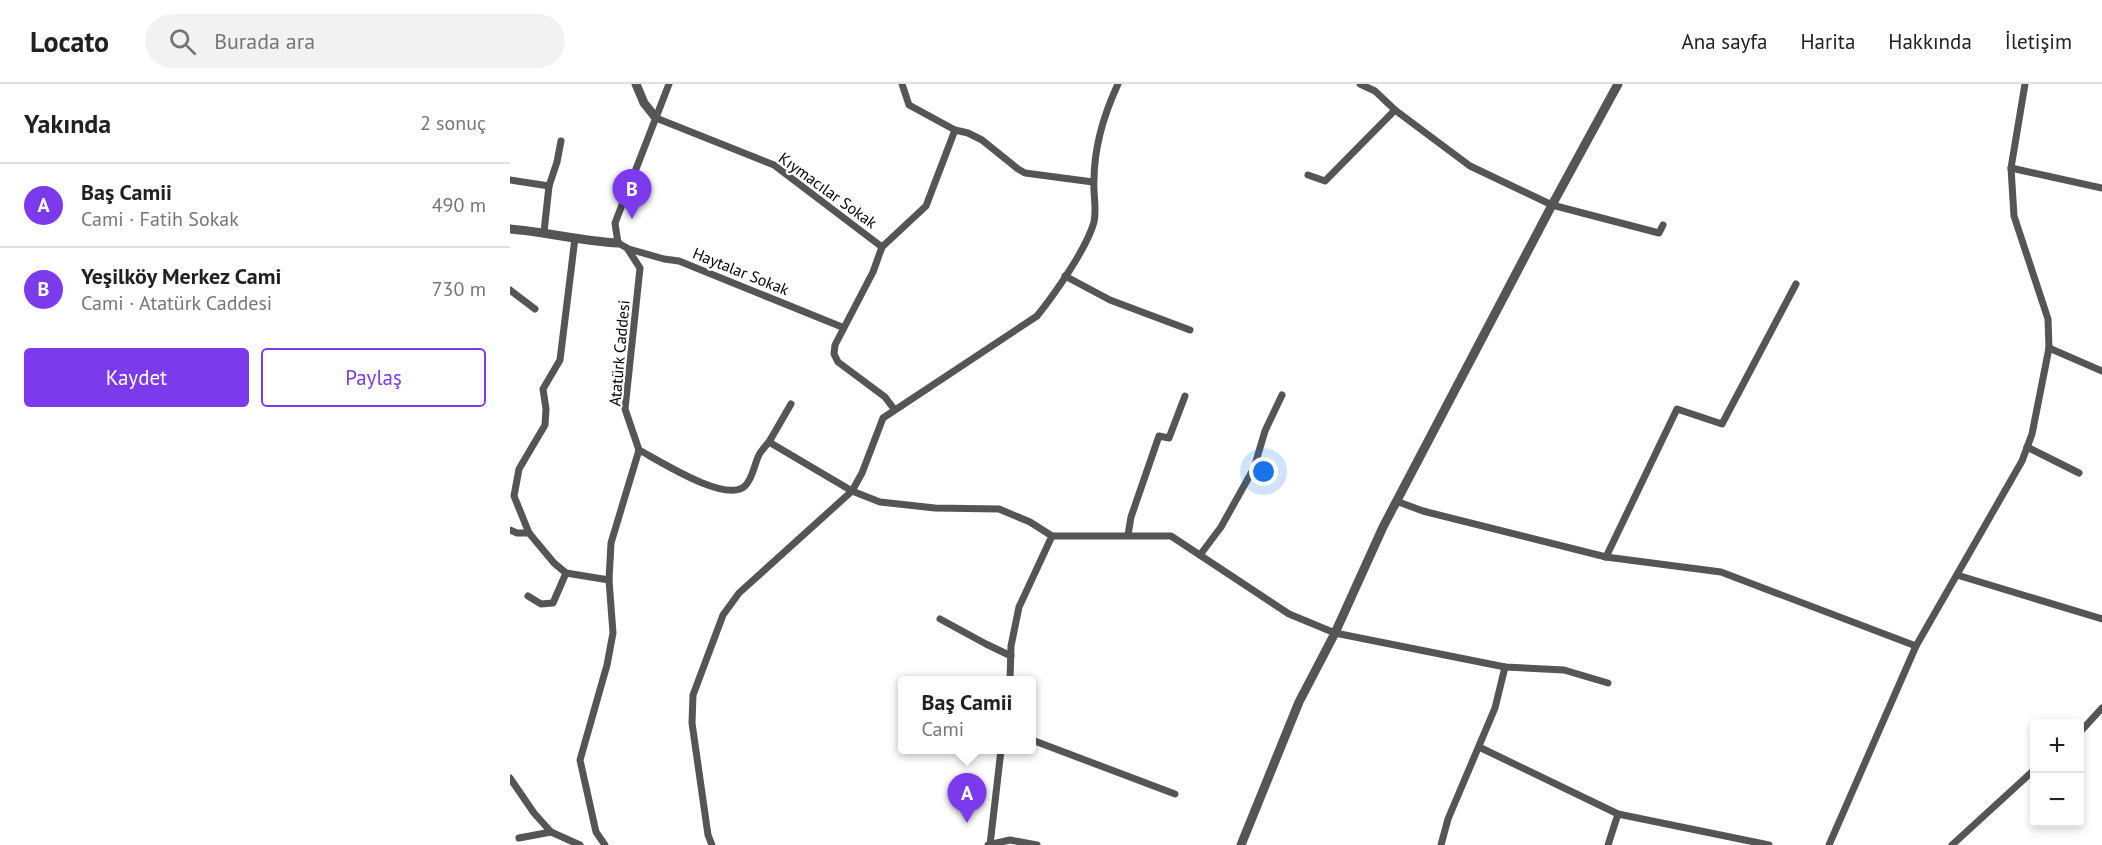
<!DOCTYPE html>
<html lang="tr">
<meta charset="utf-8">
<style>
body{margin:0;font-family:"PT Sans",sans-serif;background:#f2f2f2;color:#202124}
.controls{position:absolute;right:18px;bottom:18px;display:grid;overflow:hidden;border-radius:6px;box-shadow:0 3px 9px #0003}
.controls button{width:54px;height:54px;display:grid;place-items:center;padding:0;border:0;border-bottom:2px solid #e0e0e0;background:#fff;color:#202124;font:30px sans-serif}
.you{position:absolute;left:754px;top:388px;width:21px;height:21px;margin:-15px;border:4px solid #fff;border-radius:50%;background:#1a73e8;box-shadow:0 0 0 9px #1a73e833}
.badge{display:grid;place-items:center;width:39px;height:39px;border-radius:50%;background:#7c3aed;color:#fff;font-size:20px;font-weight:700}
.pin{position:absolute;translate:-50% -50px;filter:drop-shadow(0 2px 3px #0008)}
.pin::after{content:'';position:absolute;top:32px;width:21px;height:18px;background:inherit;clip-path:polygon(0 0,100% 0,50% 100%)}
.popup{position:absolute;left:388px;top:592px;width:138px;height:78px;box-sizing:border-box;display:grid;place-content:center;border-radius:6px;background:#fff;filter:drop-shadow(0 2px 4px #0005);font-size:20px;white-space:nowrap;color:#757577}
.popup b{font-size:22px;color:#202124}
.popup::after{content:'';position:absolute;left:50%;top:100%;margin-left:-12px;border:12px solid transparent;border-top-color:#fff}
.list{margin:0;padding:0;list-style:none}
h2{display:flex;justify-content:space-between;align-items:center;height:78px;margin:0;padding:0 24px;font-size:26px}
h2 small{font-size:20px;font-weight:400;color:#757577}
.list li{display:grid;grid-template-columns:39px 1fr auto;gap:18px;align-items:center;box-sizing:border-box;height:84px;padding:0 24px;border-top:2px solid #e0e0e0}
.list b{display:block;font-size:22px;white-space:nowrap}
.list p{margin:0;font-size:20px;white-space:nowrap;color:#757577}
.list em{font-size:20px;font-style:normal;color:#757577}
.actions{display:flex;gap:12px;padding:18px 24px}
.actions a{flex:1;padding:14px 0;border:2px solid #7c3aed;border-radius:6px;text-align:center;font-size:21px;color:#7c3aed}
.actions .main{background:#7c3aed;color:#fff}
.icon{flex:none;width:33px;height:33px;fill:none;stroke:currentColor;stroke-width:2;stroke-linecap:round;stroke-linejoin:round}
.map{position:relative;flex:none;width:1592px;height:761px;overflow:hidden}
header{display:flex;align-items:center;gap:36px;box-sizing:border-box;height:84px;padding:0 30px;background:#fff;border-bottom:2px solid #e0e0e0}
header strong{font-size:28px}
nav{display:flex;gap:33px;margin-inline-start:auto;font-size:21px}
.search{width:420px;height:54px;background:#f2f2f2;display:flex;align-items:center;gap:15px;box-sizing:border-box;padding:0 21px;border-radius:33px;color:#757577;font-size:22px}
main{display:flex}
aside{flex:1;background:#fff}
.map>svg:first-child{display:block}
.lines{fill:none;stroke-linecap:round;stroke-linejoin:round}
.minor{stroke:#555;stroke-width:7}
.tertiary{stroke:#555;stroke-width:9}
.labels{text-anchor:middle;stroke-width:4.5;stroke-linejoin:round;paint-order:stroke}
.street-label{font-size:16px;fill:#000;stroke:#fff}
</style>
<header>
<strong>Locato</strong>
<div class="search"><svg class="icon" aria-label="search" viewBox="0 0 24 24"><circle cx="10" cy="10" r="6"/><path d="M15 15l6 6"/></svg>Burada ara</div>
<nav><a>Ana sayfa</a><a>Harita</a><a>Hakkında</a><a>İletişim</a></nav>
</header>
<main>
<aside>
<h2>Yakında<small>2 sonuç</small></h2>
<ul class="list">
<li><span class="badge">A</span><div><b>Baş Camii</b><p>Cami · Fatih Sokak</p></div><em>490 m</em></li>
<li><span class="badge">B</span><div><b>Yeşilköy Merkez Cami</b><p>Cami · Atatürk Caddesi</p></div><em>730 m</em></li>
</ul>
<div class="actions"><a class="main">Kaydet</a><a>Paylaş</a></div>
</aside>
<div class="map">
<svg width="1592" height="761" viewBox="0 0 1592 761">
<rect width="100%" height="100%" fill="#fff"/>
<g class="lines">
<g class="minor">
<polyline points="392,0 399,21 445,46 458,49 472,56 508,85 515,89 583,98"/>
<polyline points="850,0 865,7 885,26 960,82 1042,121 1149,149 1153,141"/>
<polyline points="146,34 264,81 372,163"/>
<polyline points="1501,84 1592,104"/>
<polyline points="798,91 815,97 885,26"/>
<polyline points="0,96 39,102"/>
<polyline points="34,148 39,102 47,78 51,57"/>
<polyline points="65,154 50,276 33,305 36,325 35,341 9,385 4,412 19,449 44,479 56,489 99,496"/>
<polyline points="119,165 154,175 169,177 332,243"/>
<polyline points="555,192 600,216 680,246"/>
<polyline points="0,206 25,225"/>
<polyline points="1539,264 1592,287"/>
<polyline points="384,325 375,313 328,278 324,270 325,261 363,188 372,163 416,122 445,46"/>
<polyline points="259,358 281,320"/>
<polyline points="1517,363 1569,389"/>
<path d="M129,366C148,376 216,420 235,402C244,393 244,379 250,369C253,365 256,361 259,358L342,407L370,418L425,424L489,425L520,438L542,452H661L779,530L825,549L995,583L1054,586L1098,599"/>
<polyline points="886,417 913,427 1096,473 1211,488 1406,562"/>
<polyline points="0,446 7,449 19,449"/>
<polyline points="618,451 621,433 649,352 659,354 675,312"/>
<polyline points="690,471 711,443 744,384 755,347 772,311"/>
<polyline points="1096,473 1167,325 1212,340 1286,200"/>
<polyline points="1447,491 1592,535"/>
<polyline points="18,512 31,520 43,519 56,489"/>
<polyline points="430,535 476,560 501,572"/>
<polyline points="500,596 501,562 509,523 542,452"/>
<polyline points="1570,648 1592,624"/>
<polyline points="522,656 665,710"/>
<polyline points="969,663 1108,730 1259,761"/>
<polyline points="0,694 24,729 41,748 70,761"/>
<polyline points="9,754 41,748"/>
<polyline points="95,761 86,748 70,676 97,581 103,549 99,496 101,459 129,366 115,325 130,184 117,164 108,159 105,139 159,0"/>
<path d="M202,761L198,751L182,639L183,611L213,531L229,509L342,407L352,389L373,334L527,232C544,211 577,164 584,138C587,124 583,111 584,97C584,64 594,30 608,0"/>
<polyline points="478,761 500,756 527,761"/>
<polyline points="480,761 491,666"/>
<polyline points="931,761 938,735 985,624 995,583"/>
<polyline points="1098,761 1108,730"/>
<polyline points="1319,761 1406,562 1512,377 1522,350 1539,264 1538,235 1504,132 1501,84 1515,0"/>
<polyline points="1442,761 1524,686"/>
</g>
<g class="tertiary">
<polyline points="126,0 134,19 146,34"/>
<path d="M0,145C36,148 72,157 108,159"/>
<polyline points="731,761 789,618 825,549 873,443 1042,121 1108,0"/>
</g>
</g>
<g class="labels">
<g class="street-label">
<text transform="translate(318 106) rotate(36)" y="6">Kıymacılar Sokak</text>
<text transform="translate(231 187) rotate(22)" y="6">Haytalar Sokak</text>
<text transform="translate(109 269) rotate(-85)" y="6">Atatürk Caddesi</text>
</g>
</g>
</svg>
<div class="controls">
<button>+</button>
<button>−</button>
</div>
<div class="you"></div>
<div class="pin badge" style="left:457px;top:739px">A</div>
<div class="popup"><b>Baş Camii</b>Cami</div>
<div class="pin badge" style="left:122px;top:135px">B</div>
</div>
</main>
